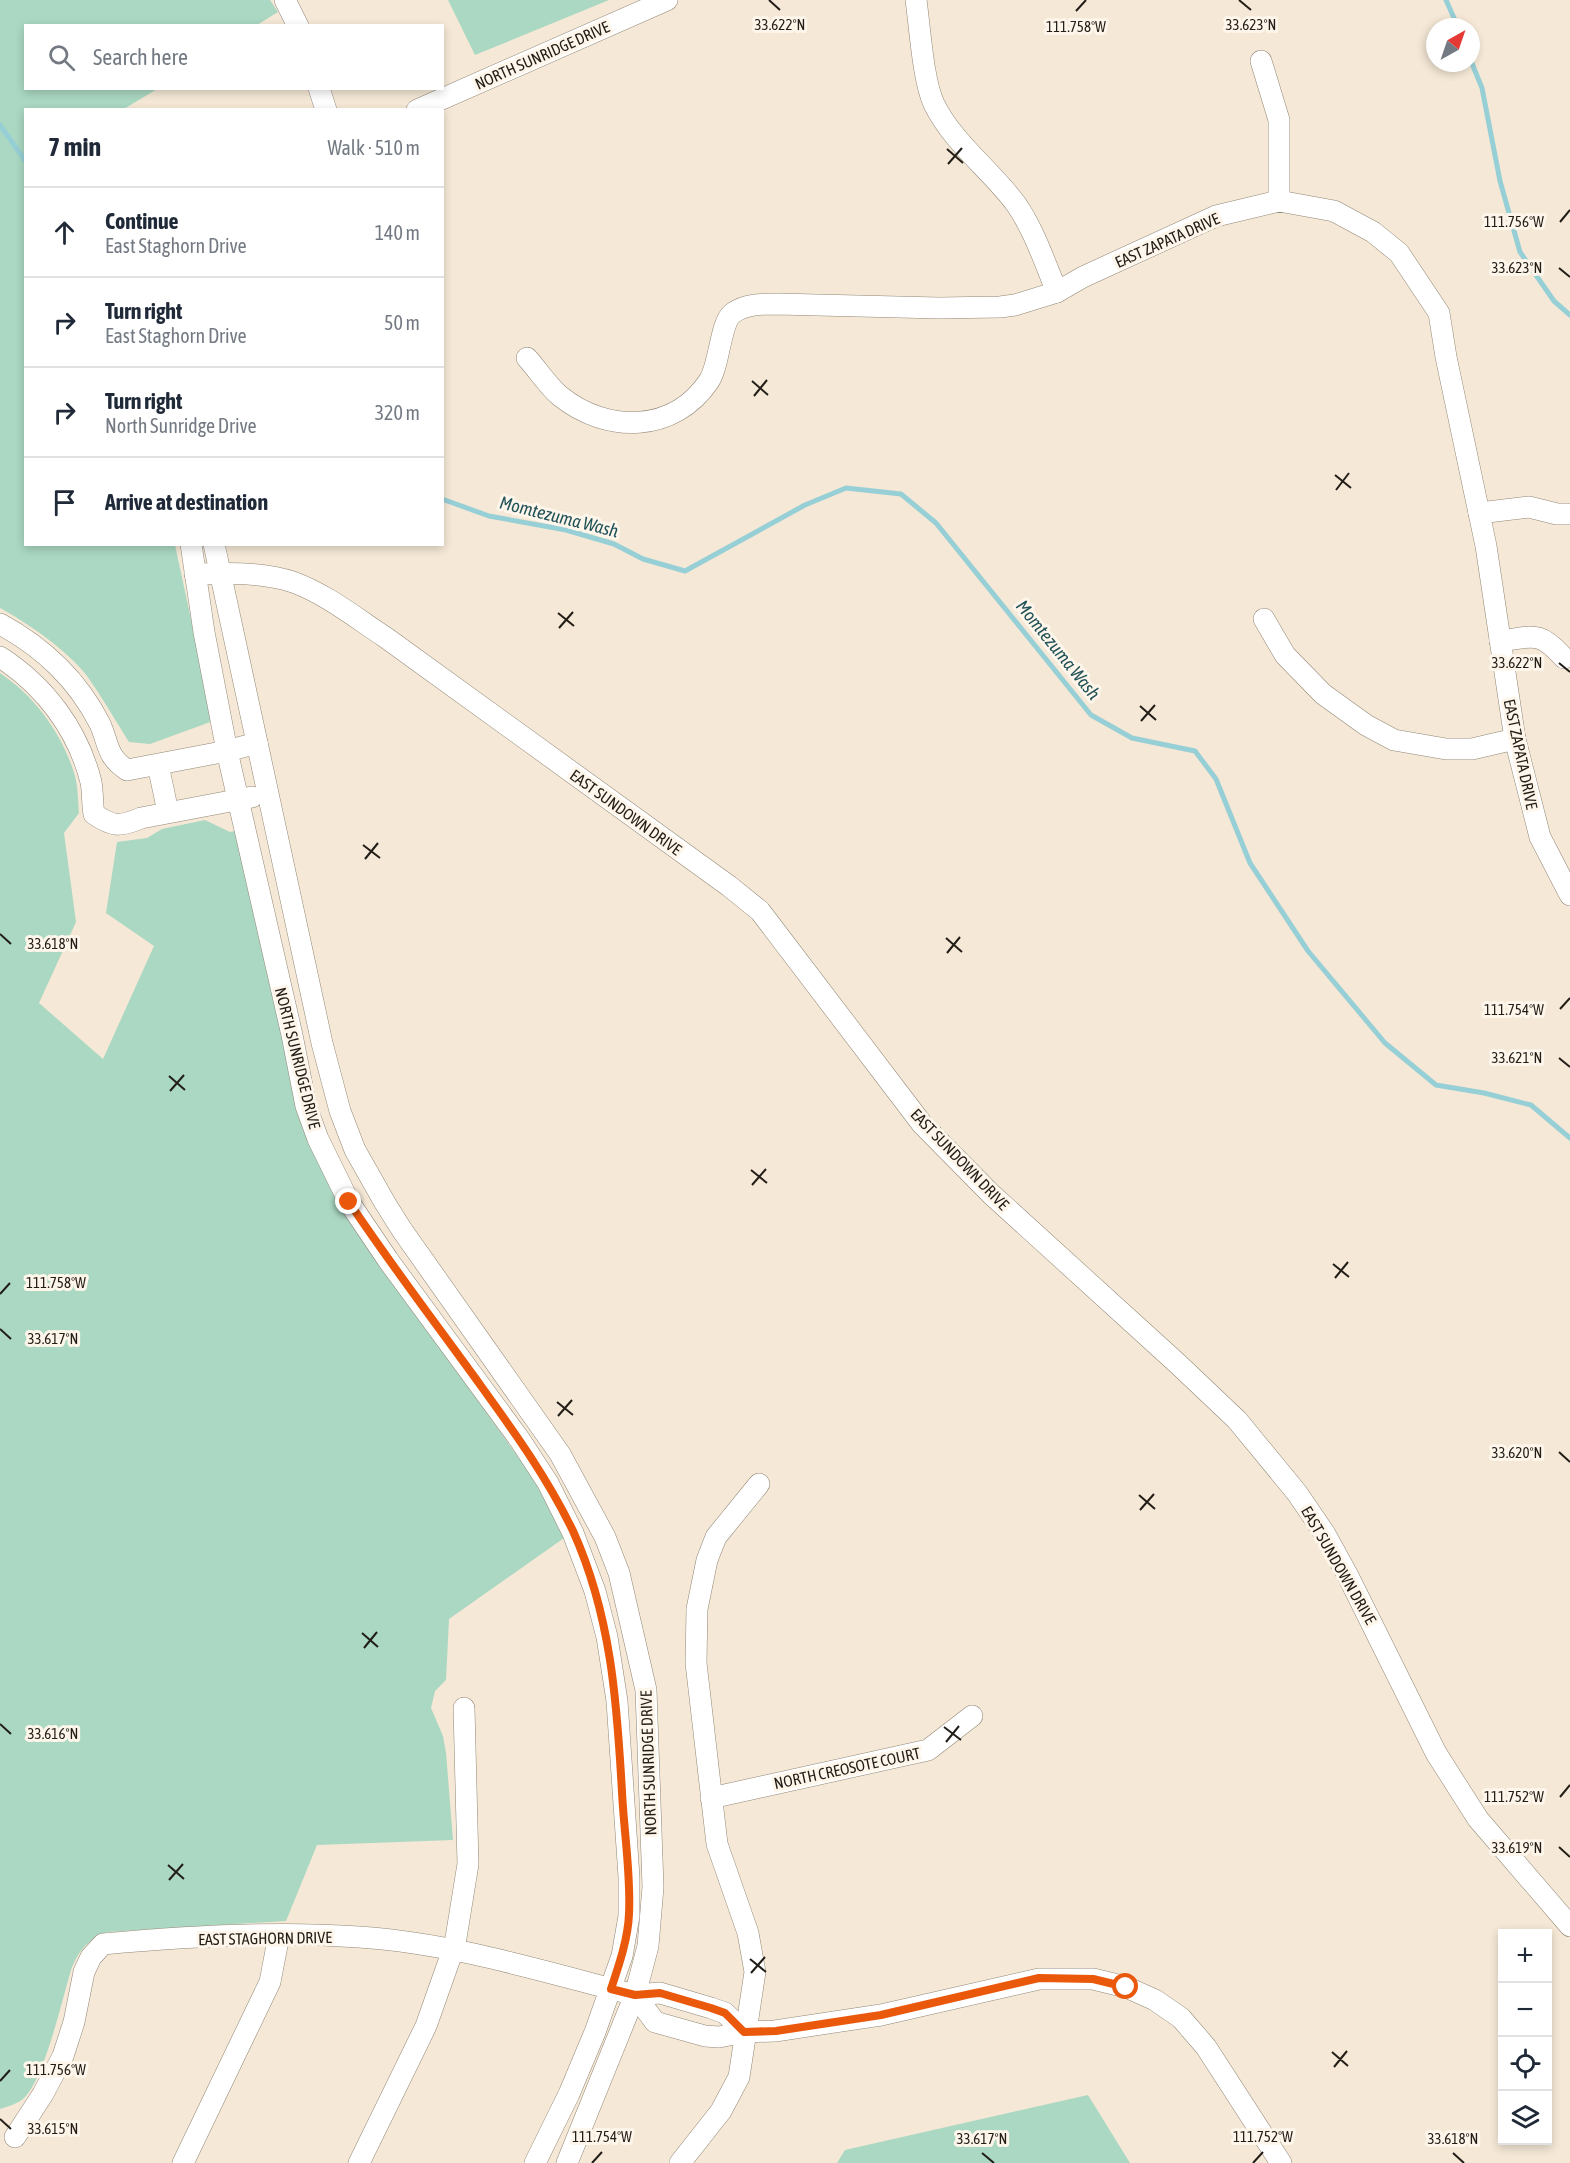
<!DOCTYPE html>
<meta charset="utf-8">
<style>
body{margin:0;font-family:"Asap Condensed",sans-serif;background:#f2f2f3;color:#1f2937}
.controls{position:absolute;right:18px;bottom:18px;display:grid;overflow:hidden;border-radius:0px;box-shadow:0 3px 9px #0003}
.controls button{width:54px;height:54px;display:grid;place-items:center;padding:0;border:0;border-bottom:2px solid #e0e1e3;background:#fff;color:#1f2937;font:30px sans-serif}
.compass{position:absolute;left:1426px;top:18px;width:54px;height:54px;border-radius:50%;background:#fff;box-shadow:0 3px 9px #0003;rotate:40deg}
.stop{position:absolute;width:18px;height:18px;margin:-14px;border:4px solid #ea580c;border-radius:50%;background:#fff}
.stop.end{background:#ea580c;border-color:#fff;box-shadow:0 2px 6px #0008}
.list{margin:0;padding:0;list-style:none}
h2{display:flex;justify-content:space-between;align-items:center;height:78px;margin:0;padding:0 24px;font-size:26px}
h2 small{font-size:20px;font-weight:400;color:#747a83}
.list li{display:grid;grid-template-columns:39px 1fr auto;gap:18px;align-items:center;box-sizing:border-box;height:90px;padding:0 24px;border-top:2px solid #e0e1e3}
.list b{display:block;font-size:22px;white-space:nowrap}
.list p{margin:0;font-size:20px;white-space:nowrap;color:#747a83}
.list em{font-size:20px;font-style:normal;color:#747a83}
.icon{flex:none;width:33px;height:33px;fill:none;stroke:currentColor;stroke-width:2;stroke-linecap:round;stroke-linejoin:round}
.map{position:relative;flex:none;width:1570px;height:2163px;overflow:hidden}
.search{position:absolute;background:#fff;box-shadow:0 3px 9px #0003;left:24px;top:24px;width:420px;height:66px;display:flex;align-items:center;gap:15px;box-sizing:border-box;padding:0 21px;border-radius:0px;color:#747a83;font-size:22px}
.panel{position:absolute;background:#fff;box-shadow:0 3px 9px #0003;left:24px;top:108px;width:420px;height:438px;border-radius:0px}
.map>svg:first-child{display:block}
.green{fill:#aad8c2}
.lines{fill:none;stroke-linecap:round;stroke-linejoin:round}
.stream{stroke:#97cfd6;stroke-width:5}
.minor-casing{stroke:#928776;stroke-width:22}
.minor{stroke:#fff;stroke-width:21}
.route{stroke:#ea580c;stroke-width:8}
.ticks{fill:none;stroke:#221d17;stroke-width:2}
.labels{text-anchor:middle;stroke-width:6;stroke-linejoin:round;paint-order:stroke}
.street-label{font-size:16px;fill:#221d17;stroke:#fef6eb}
.water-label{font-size:18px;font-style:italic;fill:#215258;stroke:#fef6eb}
.ticks-label{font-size:15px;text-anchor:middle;fill:#221d17;stroke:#fef6eb;stroke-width:6;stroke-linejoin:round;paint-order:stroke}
</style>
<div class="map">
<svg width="1570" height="2163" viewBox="0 0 1570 2163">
<rect width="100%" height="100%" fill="#f5e8d6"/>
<g class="green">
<path d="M0,0H270L278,12L257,25L26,26V88L157,89L124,109L26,110V544L175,545L213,721L150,744L129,742C115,720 102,697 87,676C68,651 28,623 0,608Z"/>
<polygon points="448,0 609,0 475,55"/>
<path d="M0,673C36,697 63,735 75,776C78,788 78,801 79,813L64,833L76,922L39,1003L103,1059L154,946L106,913L117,842L147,838L162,829L205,820L230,832L239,830L294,1094L351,1223L528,1471L548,1504L564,1538L449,1619L446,1680L435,1691L431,1708L443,1736L446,1753L453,1840L317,1845L286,1921L107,1932C86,1942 80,1948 71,1970C62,2000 45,2076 25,2097C18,2104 9,2106 0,2109Z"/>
<polygon points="1088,2095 1130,2163 837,2163 845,2150"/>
</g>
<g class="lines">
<g class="stream">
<polyline points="1446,0 1458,27"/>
<polyline points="1471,61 1482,88 1500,181 1520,252 1554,301 1570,315"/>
<polyline points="0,125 26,162"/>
<polyline points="442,499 489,516 566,530 614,544 643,559 685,571 805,505 846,488 901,494 936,523 1091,715 1132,738 1195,751 1216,779 1250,863 1308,951 1385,1043 1436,1085 1484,1093 1531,1105 1570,1138"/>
</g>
<defs>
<g id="minor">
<polyline points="285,0 298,26"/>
<path d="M916,0C920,28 923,81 934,104C953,143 991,170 1016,204C1034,230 1045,263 1057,292"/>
<polyline points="1261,61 1279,120 1279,201"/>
<polyline points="319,88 326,110"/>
<polyline points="417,110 667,0"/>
<path d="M527,358C538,370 548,386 560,396C607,434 674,433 709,381C720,364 720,322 733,313C745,304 762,304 777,304L939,308L1000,307L1015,305L1057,292L1083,277L1216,216L1279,201L1334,211L1373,232L1399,253L1439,313L1446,357L1486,546L1515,739L1540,837L1570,895"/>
<polyline points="1479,513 1529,507 1557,514 1570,514"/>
<polyline points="191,544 204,632 227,751 292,1035 306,1106 318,1139 349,1202 388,1260 520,1440 548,1483 573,1533 595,1591 607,1637 617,1701 629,1877 629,1916 622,1956 595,2032 569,2094 535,2163"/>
<polyline points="214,544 322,1043 340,1111 355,1150 385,1203 402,1230 560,1454 605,1537 619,1573 646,1690 653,1887 648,1946 635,1995 567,2163"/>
<path d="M195,574C228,573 262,572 293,582C326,594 356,618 385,637L729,886L760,911L922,1124L991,1194L1178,1364L1237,1420L1297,1493L1325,1534L1347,1574L1436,1753L1478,1819L1570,1926"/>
<polyline points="1264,619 1285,655 1323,694 1366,725 1394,740 1446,749 1472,749 1515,739"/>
<path d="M0,624C44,648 77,679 100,724C109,744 106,756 127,770L227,751L257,743"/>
<path d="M1500,641C1534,636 1540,631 1564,658"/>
<path d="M0,657C45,686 78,730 91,782C93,792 92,803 94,814C113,827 120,827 141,818L252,797"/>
<polyline points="158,765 168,812"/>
<polyline points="711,1798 928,1750 972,1716"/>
<polyline points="635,1995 655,2022 705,2036 719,2037 744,2032 775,2031 881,2015 1039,1979 1093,1979 1126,1987 1155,2000 1181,2018 1206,2047 1281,2163"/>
<path d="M15,2137L43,2094L63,2056L74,2022L84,1972L91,1957L103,1944C188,1936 274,1931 359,1937C452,1943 545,1972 635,1995L660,1993L711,2008L725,2013L744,2032"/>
<polyline points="183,2163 270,1982 279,1935"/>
<polyline points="359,2163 426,2026 455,1944 468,1864 464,1708"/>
<polyline points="680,2163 721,2111 739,2077 755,1972 748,1933 717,1844 696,1663 697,1609 707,1560 716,1537 759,1484"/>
</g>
</defs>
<use href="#minor" class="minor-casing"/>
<use href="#minor" class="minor"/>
</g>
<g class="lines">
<path class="route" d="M349,1202C391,1265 437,1325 481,1386C515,1433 548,1479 573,1531C611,1615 617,1702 622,1792C624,1833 631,1874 629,1914C628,1939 619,1965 611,1989L635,1995L660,1993L711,2008L725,2013L744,2032L776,2031L881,2015L1039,1978L1093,1979L1126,1987"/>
</g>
<path class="ticks" d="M769,0L780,10M1239,0L1251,10M1076,11L1086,0M947,149L963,163M948,164L962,148M1560,222L1570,210M1559,268L1570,277M752,381L768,395M754,396L767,380M1335,475L1351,488M1336,490L1349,473M558,613L574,626M559,628L573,612M1559,663L1570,672M1140,706L1156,720M1141,721L1155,705M363,845L380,858M365,859L378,843M0,934L11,944M946,938L962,952M947,953L960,937M1560,1009L1570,998M1559,1058L1570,1067M169,1076L185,1090M170,1091L184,1075M751,1170L767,1183M752,1185L766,1169M1333,1264L1349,1277M1335,1278L1348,1262M0,1294L10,1283M0,1329L11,1339M557,1402L573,1415M558,1416L572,1400M1559,1452L1570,1462M1139,1495L1155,1509M1140,1510L1154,1494M362,1633L378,1647M364,1648L377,1632M0,1724L11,1734M944,1727L961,1740M946,1742L959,1726M1560,1797L1570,1785M1559,1847L1570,1857M168,1865L184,1879M169,1880L183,1864M750,1959L766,1972M751,1973L765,1957M1332,2052L1348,2066M1334,2067L1347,2051M0,2081L10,2070M0,2119L11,2129M982,2153L994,2163M1453,2153L1464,2163M592,2163L602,2152M1253,2163L1263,2152"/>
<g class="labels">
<g class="street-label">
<text transform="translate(542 55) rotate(-24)" y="6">NORTH SUNRIDGE DRIVE</text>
<text transform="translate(1167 240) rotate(-24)" y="6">EAST ZAPATA DRIVE</text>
<text transform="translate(1521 754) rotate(78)" y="6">EAST ZAPATA DRIVE</text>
<text transform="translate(626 812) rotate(36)" y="6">EAST SUNDOWN DRIVE</text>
<text transform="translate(298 1058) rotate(76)" y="6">NORTH SUNRIDGE DRIVE</text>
<text transform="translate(960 1159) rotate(46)" y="6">EAST SUNDOWN DRIVE</text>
<text transform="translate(1339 1565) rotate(60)" y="6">EAST SUNDOWN DRIVE</text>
<text transform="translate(648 1763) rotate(-92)" y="6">NORTH SUNRIDGE DRIVE</text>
<text transform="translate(847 1768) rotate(-12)" y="6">NORTH CREOSOTE COURT</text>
<text transform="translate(265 1938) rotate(-1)" y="6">EAST STAGHORN DRIVE</text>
</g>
<g class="water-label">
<text transform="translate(559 517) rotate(14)" y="6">Momtezuma Wash</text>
<text transform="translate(1058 650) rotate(51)" y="6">Momtezuma Wash</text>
</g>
</g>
<g class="ticks-label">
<text x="780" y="30">33.622°N</text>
<text x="1251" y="30">33.623°N</text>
<text x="1076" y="32">111.758°W</text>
<text x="1514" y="227">111.756°W</text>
<text x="1517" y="273">33.623°N</text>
<text x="1517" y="668">33.622°N</text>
<text x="53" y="949">33.618°N</text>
<text x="1514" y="1015">111.754°W</text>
<text x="1517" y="1063">33.621°N</text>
<text x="56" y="1288">111.758°W</text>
<text x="53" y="1344">33.617°N</text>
<text x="1517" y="1458">33.620°N</text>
<text x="53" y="1739">33.616°N</text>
<text x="1514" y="1802">111.752°W</text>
<text x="1517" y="1853">33.619°N</text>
<text x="56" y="2075">111.756°W</text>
<text x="53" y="2134">33.615°N</text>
<text x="602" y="2142">111.754°W</text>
<text x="1263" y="2142">111.752°W</text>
<text x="982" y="2144">33.617°N</text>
<text x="1453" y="2144">33.618°N</text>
</g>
</svg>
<div class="controls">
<button>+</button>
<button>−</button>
<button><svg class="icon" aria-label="locate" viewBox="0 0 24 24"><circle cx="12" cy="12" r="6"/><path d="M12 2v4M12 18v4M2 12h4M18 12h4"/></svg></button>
<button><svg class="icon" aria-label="layers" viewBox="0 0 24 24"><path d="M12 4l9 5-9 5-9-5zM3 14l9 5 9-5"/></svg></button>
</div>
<svg class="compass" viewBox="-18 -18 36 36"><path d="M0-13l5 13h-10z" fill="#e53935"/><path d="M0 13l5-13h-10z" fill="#747a83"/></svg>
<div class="stop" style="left:1126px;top:1987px"></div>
<div class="stop end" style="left:349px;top:1202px"></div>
<div class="search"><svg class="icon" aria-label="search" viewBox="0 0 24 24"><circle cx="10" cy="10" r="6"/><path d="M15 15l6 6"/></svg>Search here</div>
<section class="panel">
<h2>7 min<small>Walk · 510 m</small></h2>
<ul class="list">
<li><svg class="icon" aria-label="ahead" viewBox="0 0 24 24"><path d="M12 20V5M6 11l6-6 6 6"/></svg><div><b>Continue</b><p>East Staghorn Drive</p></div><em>140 m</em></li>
<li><svg class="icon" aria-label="right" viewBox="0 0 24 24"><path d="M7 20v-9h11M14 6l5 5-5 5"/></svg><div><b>Turn right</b><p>East Staghorn Drive</p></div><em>50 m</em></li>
<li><svg class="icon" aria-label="right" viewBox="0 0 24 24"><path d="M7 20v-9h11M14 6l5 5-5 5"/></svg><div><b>Turn right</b><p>North Sunridge Drive</p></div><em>320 m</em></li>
<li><svg class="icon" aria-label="arrive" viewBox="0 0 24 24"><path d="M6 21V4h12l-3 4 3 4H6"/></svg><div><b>Arrive at destination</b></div></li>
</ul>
</section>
</div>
